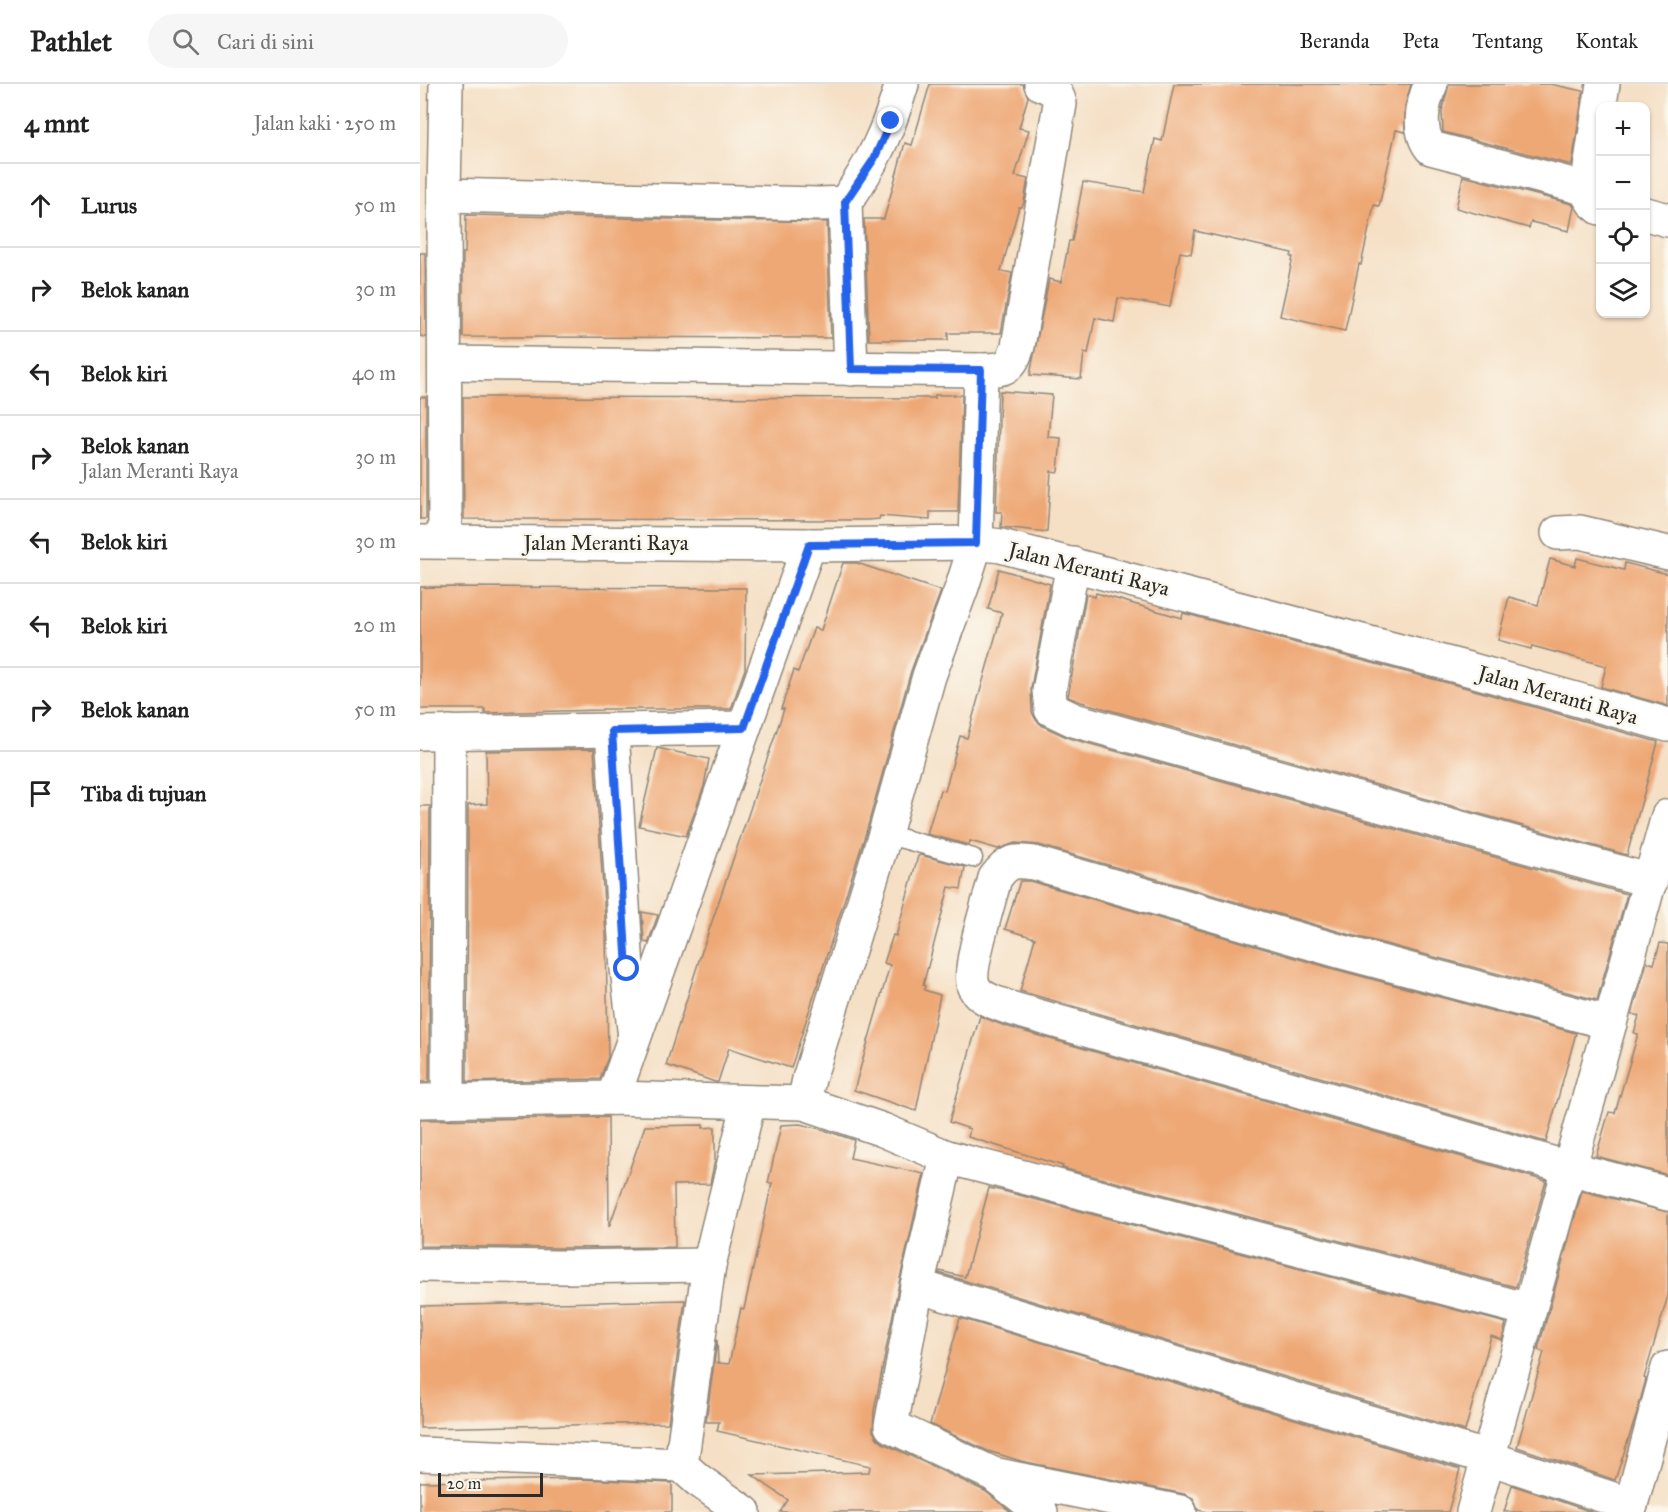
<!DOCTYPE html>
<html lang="id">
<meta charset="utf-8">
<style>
body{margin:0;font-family:"IM FELL Great Primer",serif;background:#f6f6f6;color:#222}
.controls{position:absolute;right:18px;top:18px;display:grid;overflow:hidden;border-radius:12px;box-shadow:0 2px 4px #0004}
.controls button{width:54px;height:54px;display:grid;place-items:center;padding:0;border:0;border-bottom:2px solid #e0e0e0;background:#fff;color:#222;font:30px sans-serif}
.scale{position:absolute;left:18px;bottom:15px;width:105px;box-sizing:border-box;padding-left:6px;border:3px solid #2b2b2b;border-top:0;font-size:16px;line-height:21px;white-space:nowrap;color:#2b2b2b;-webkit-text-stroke:4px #fbf7ec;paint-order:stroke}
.stop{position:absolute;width:18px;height:18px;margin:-14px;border:4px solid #2563eb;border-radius:50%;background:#fff}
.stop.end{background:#2563eb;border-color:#fff;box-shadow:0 2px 6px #0008}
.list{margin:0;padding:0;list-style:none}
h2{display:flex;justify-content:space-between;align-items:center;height:78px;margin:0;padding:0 24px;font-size:26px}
h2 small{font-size:20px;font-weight:400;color:#767676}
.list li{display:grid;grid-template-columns:39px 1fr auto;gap:18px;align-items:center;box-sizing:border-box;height:84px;padding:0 24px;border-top:2px solid #e0e0e0}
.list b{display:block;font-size:22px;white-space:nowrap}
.list p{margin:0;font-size:20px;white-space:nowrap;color:#767676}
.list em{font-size:20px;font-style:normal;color:#767676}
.icon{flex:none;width:33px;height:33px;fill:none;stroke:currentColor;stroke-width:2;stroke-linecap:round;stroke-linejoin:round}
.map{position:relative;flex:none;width:1248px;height:1428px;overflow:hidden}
header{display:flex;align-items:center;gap:36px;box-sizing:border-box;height:84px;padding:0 30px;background:#fff;border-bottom:2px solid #e0e0e0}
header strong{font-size:28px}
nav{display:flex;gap:33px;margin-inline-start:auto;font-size:21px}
.search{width:420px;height:54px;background:#f6f6f6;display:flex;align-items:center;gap:15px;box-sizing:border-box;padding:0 21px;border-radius:33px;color:#767676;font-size:22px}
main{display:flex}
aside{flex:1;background:#fff}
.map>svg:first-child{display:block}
.building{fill:#eea876}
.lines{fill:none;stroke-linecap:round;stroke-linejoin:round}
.lane-casing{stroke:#908678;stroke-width:21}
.street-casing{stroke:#908678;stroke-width:36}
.lane{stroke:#fff;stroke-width:18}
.street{stroke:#fff;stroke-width:33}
.route{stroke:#2563eb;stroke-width:8}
.labels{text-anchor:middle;stroke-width:5;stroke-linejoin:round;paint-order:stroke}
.street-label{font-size:21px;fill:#2b2b2b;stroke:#fbf7ec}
</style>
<header>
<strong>Pathlet</strong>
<div class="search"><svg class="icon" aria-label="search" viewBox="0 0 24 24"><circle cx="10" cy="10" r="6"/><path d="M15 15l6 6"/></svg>Cari di sini</div>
<nav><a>Beranda</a><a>Peta</a><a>Tentang</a><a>Kontak</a></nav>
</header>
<main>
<aside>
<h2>4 mnt<small>Jalan kaki · 250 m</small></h2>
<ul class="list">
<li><svg class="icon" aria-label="ahead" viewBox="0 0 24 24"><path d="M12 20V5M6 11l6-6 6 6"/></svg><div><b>Lurus</b></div><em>50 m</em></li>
<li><svg class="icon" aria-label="right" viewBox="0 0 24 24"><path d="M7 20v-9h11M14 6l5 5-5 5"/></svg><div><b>Belok kanan</b></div><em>30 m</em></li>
<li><svg class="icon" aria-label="left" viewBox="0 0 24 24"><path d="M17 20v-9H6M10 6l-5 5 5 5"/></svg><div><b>Belok kiri</b></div><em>40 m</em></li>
<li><svg class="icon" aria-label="right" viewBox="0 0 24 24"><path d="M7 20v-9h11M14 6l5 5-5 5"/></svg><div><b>Belok kanan</b><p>Jalan Meranti Raya</p></div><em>30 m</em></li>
<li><svg class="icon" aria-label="left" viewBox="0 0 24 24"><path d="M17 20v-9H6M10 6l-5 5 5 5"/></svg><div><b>Belok kiri</b></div><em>30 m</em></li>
<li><svg class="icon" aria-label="left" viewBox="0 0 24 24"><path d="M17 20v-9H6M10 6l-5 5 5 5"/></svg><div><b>Belok kiri</b></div><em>20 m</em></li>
<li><svg class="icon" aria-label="right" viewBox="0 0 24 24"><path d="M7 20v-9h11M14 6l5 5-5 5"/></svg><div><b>Belok kanan</b></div><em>50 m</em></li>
<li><svg class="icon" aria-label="arrive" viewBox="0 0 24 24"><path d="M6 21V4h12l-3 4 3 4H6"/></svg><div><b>Tiba di tujuan</b></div></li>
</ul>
</aside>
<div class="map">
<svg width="1248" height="1428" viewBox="0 0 1248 1428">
<rect width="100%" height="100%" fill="#fbf7ec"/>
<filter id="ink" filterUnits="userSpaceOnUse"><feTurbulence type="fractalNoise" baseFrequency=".0167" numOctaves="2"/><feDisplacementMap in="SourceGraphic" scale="12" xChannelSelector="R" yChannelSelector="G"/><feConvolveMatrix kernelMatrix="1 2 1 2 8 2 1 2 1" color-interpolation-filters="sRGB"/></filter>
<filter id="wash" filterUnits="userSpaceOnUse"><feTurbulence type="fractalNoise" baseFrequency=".008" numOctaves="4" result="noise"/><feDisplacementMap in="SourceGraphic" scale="24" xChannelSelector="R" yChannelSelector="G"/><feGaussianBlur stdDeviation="1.35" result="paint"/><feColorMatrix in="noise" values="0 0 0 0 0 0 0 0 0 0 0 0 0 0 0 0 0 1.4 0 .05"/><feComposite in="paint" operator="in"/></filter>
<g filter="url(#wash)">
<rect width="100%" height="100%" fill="#f5e0c6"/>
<g id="blocks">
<g class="building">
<polygon points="510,0 603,0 608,13 599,44 609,46 595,92 608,95 604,118 602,123 599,123 581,187 592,189 581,249 528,249 528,256 449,256 444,135 464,135 485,59 492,61"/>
<polygon points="754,0 991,0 985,22 985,48 976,46 959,122 954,121 941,181 939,180 925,247 860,232 873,173 871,173 872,169 775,147 771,170 760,168 750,223 698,214 694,238 675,234 668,270 664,269 661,295 610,291 629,195 641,198 649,157 652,157 663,98 724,108 735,55 742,57"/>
<polygon points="1029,0 1130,0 1163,7 1152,81 1023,48 1022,27"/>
<polygon points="1043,92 1152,120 1154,123 1149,147 1111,138 1109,144 1036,124"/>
<polygon points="46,131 407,138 411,254 43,253 43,169 45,169"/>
<polygon points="0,169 5,169 6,253 0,252"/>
<polygon points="580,307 632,311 628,353 641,354 638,388 631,387 627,448 581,443 582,428 576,428"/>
<polygon points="515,311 542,311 538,428 510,428 510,436 460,432 459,435 448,436 44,435 43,313 515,314"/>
<rect x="0" y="313" width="6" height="122"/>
<polygon points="1157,474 1204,486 1205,479 1248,490 1248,622 1181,603 1186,582 1112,562 1111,565 1078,556 1089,513 1118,521 1130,475 1155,482"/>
<polygon points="423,479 437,479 521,507 491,587 447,745 371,984 309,964 298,998 295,998 246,981 281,870 364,625 361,625 374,586 378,588 394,544 401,546"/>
<polygon points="579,485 630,500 611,604 612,628 616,636 623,642 649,654 1207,810 1177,916 924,849 619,761 595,759 578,765 550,757 549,761 507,750 520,706 525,707 540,652 547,654 566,586 582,529 568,525"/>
<polygon points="0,503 326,504 325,585 311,625 182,625 182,626 65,629 65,625 0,625"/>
<polygon points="676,509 762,534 763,529 1047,604 1238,658 1207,771 661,618 648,613 666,510 675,513"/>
<polygon points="237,664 289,675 284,702 266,752 219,742"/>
<polygon points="174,665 186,851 188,973 180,995 47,998 48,721 67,720 66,667"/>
<polygon points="0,722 10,722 9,998 0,998"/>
<polygon points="501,771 545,783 541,805 529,803 503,901 505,902 504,906 520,911 496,1027 434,1006 470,881 464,879 473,851 476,852 498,772"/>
<polygon points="600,797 610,797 914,885 1156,949 1126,1058 600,907 615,854 585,845"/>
<polygon points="222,828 238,831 228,859 224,858"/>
<polygon points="1240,859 1248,860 1248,1091 1176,1072 1189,1028 1195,1029 1218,950 1214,949 1219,932 1212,930 1227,878 1234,880"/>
<polygon points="560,932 585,942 1126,1097 1096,1203 642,1084 643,1082 548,1053 550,1045 529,1038"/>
<polygon points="188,1033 189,1143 225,1042 283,1041 283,1044 295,1043 295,1076 290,1100 254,1101 255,1163 142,1164 0,1162 0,1036"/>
<polygon points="380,1040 404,1046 434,1056 430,1074 504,1090 479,1199 454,1327 453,1347 457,1354 463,1359 565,1407 591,1428 360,1428 368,1416 332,1391 449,1388 450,1382 297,1347 299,1338 286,1338 297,1256 298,1279 309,1280 321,1224 324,1225 352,1099 348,1099 361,1041"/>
<polygon points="569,1104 583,1107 1086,1239 1082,1256 1071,1252 1045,1347 519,1189 520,1187 545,1193"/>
<polygon points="1162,1107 1248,1128 1248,1212 1224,1294 1226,1295 1217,1329 1195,1396 1097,1363 1124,1268 1118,1266"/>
<polygon points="265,1216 248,1339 0,1344 0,1222"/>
<polygon points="540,1234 1040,1385 1028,1428 787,1428 778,1426 773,1414 764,1410 601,1377 568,1367 510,1340"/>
<polygon points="159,1395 252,1399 252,1428 0,1428 0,1398"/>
<polygon points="1092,1401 1172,1428 1084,1428"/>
</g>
</g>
</g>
<g filter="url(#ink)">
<use href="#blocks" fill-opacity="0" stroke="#908678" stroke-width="1.5"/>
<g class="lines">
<defs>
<polyline id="lane" points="465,750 553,774"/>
<g id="street">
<path d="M1011,0C1002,19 997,47 1011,64L1164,104"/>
<polyline points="1164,104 1169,91 1183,0"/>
<polyline points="1164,104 1173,118 1180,124"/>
<path d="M24,111L400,120L425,119C453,79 468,47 482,0"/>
<polyline points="425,119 431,285"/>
<polyline points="1226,130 1248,136"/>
<path d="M25,279L561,286C585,285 590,286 598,262L640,20C637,7 632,4 621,0"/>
<polyline points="1138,449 1160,448 1248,469"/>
<polyline points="0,458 389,461 556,459 581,462 1052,586 1248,641"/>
<polyline points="25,458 24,111 26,0"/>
<polyline points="653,480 629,607 631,625 654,636 1231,797"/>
<polyline points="192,647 207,885 214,945"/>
<polyline points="0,649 324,644"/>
<path d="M1190,939L919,867L614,779C593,776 588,777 575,794C570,815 546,887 554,903C561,916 577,919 590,924L1149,1084L1248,1110"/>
<polyline points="193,1014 389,461"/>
<polyline points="0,1017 193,1014 384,1019 389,995 465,750 509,592 542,503 556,459 561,286"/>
<polyline points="28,1017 29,648"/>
<polyline points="384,1019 463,1046 527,1073 1109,1226"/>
<polyline points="527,1073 497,1202 471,1342 573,1390 760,1428"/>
<polyline points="0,1181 142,1183 289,1181"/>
<polyline points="497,1202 1069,1374 1211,1421"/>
<polyline points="0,1370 261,1381"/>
<polyline points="578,1394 621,1428"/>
<polyline points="324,1428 278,1396 261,1381 289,1181 329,1018"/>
<polyline points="1053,1428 1248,732"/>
<polyline points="1209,1428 1248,1284"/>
</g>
</defs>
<use href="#lane" class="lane-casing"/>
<use href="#street" class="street-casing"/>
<use href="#lane" class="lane"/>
<use href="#street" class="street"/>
</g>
</g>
<g class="lines" filter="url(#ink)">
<polyline class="route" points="207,885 192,647 324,644 389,461 556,459 561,286 431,285 425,118 454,75 471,37"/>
</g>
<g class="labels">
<g class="street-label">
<text x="186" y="466">Jalan Meranti Raya</text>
<text transform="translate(669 485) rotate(14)" y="7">Jalan Meranti Raya</text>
<text transform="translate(1138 611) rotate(16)" y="7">Jalan Meranti Raya</text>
</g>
</g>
</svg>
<div class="controls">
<button>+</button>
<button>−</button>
<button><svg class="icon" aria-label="locate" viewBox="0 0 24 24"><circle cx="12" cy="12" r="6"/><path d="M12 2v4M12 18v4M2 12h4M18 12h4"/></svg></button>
<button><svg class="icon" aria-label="layers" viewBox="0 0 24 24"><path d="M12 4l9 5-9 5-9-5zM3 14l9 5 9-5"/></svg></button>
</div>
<div class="scale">20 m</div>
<div class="stop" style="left:207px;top:885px"></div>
<div class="stop end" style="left:471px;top:37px"></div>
</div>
</main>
